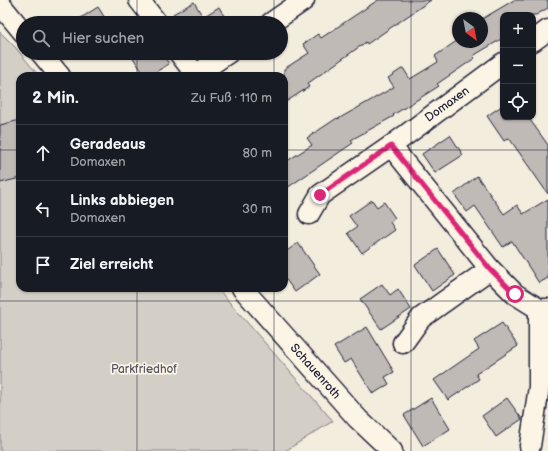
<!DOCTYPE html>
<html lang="de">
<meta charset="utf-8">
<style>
body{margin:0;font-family:"Balsamiq Sans",sans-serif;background:#242831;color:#f1f3f6}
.controls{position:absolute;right:12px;top:12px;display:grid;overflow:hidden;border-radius:8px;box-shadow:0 1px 3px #0004}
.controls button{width:36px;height:36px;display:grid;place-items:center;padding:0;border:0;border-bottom:1px solid #363941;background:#171b24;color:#f1f3f6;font:20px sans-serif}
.compass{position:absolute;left:452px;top:12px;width:36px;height:36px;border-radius:50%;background:#171b24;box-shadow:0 1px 3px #0004;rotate:148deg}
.stop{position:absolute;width:12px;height:12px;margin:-9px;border:3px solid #db2777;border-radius:50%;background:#fff}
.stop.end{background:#db2777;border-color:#fff;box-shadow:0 1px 4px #0008}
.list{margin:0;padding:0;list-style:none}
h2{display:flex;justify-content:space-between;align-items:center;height:52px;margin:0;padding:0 16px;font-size:17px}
h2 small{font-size:13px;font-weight:400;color:#9ea1a6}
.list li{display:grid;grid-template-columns:26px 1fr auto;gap:12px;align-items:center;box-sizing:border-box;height:56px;padding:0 16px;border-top:1px solid #363941}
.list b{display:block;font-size:15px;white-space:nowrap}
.list p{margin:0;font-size:13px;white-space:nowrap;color:#9ea1a6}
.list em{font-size:13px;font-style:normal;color:#9ea1a6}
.icon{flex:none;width:22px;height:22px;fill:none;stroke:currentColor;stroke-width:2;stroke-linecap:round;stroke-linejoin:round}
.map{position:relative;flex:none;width:548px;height:451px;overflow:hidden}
.search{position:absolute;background:#171b24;box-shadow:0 1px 3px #0004;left:16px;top:16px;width:272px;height:44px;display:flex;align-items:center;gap:10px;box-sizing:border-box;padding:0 14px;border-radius:22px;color:#9ea1a6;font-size:15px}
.panel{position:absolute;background:#171b24;box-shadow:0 1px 3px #0004;left:16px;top:72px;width:272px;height:220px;border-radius:12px}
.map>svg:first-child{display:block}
.green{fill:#d4cfc6;stroke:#7b7880}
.building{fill:#bfbab6;stroke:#22223b}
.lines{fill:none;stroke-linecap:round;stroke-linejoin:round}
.minor-casing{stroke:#22223b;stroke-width:23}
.minor{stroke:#fcf5e5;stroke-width:20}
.route{stroke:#db2777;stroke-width:5}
.grid{fill:none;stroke:#22223b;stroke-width:1;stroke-opacity:0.55}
.labels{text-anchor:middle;stroke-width:3.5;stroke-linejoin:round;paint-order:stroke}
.street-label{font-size:12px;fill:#22223b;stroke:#fcf5e5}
.park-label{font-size:12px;fill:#575665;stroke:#fcf5e5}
</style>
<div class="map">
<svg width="548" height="451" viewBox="0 0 548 451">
<rect width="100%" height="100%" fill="#f3edde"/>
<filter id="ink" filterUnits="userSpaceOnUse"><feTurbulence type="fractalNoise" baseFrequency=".025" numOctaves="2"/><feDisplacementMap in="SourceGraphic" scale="8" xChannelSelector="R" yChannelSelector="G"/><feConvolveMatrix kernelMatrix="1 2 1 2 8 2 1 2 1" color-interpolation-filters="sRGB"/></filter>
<g filter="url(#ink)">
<polygon class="green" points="0,32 15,47 39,76 20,76 20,288 217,288 333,421 285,451 0,451"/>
<g class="building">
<polygon points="378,0 431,0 367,44 366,42 307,84 309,87 284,103 284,69 309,53 303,44 318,34 321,38"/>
<polygon points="514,0 548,0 548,8 536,15 503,15 503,38 473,56 475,58 437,84 439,86 393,115 394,116 351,140 353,143 284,190 284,163 312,145 307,138 337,118 338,119 394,87 388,78 403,68 410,79 438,62 435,56 458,40 458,42 482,42 482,19"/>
<polygon points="194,2 203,17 219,7 228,23 179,23 173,14"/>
<polygon points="98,7 108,23 73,23"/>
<polygon points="130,53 162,53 169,64 149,76 145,76"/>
<polygon points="503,105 503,117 528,117 548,145 548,194 509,138 504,141 487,116"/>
<polygon points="20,120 20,178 0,183 0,125"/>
<polygon points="450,135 463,155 435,173 422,154"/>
<polygon points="477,176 504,214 517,205 523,214 548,199 548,278 539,283 512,241 503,247 475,206 467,212 454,194"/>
<polygon points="372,200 377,207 384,202 395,218 390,222 395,230 362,253 348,233 357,227 349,216"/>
<polygon points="298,243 320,274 295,292 284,277 284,253"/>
<polygon points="438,249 455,275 432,291 415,265"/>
<polygon points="382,284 390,295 398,289 411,309 381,329 360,299"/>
<polygon points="502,323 518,346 476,374 479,379 448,400 434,380 479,349 474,341"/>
<polygon points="367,327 394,372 385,377 389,384 373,394 351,359 344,363 334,347"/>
<polygon points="431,398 450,429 423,446 404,415"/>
<polygon points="507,398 522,419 496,437 482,416"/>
</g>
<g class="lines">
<defs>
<g id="minor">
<polyline points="139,0 157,23"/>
<polyline points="0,4 23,32"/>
<polyline points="271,23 304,0"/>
<polyline points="533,41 548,30"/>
<polyline points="41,53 60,76"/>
<polyline points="179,53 196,75"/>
<polyline points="503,63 391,146 490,269 515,294 539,309 548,309"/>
<polyline points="194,76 228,53"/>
<polyline points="309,214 320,195 391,146"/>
<path id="s1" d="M242,288L358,419L392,451"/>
<polyline points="403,343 421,318 490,269"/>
<polyline points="530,446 539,387 539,309"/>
</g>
</defs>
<use href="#minor" class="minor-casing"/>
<use href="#minor" class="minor"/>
</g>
</g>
<g class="lines" filter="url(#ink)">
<polyline class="route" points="320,195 391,146 490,269 515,294"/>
</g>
<path class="grid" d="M137,0V23M274,0V23M411,0V451M137,53V76M274,53V76M0,150H20M284,150H548M137,288V451M274,288V451M0,301H548"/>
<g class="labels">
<g class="street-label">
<text transform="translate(447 104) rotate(-36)" y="4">Domaxen</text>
<text dy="4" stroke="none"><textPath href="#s1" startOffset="111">Schauenroth</textPath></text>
</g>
<g class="park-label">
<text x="144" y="373">Parkfriedhof</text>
</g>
</g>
</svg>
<div class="controls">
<button>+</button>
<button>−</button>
<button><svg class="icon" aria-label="locate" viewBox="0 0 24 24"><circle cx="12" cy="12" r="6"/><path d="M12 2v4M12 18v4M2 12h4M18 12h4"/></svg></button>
</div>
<svg class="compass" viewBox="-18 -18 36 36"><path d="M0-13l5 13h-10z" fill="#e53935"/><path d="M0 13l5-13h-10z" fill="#9ea1a6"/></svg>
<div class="stop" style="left:515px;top:294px"></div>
<div class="stop end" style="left:320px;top:195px"></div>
<div class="search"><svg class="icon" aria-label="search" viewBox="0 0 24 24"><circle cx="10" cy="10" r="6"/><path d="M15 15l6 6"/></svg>Hier suchen</div>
<section class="panel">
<h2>2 Min.<small>Zu Fuß · 110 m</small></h2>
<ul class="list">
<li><svg class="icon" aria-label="ahead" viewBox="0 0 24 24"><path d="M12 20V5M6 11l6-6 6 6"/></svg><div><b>Geradeaus</b><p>Domaxen</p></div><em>80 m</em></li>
<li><svg class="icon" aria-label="left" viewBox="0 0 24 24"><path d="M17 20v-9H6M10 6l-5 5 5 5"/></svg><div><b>Links abbiegen</b><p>Domaxen</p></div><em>30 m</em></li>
<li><svg class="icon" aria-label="arrive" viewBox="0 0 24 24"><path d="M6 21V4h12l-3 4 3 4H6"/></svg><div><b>Ziel erreicht</b></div></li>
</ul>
</section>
</div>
